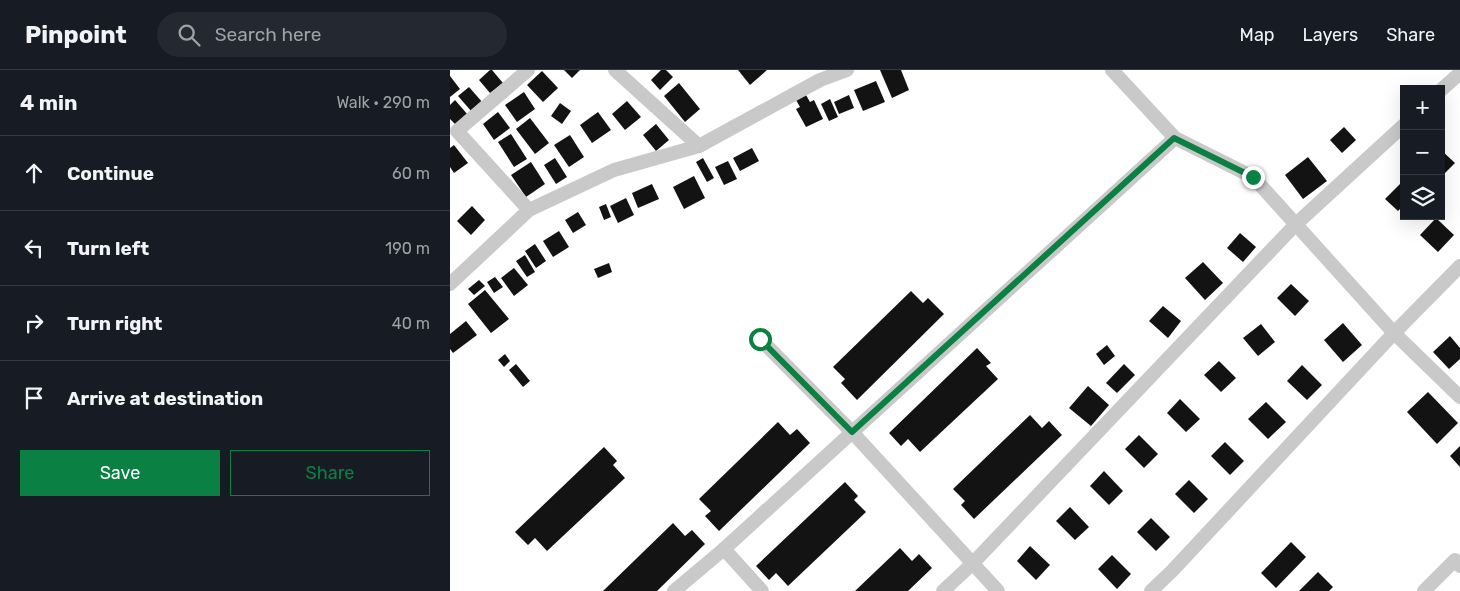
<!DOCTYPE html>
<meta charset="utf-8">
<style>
body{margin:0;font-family:Rubik,sans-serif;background:#242831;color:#f1f3f6}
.controls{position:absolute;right:15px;top:15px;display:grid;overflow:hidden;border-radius:0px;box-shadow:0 5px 20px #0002}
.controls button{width:45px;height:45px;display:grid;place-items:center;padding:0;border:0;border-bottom:1px solid #363941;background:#171b24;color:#f1f3f6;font:25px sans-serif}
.stop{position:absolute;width:15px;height:15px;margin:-11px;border:4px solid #0b8043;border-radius:50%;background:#fff}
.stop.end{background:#0b8043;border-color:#fff;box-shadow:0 1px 5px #0008}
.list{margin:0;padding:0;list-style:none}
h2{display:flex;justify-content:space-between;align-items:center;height:65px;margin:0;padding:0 20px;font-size:21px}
h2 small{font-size:16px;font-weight:400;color:#9ea1a6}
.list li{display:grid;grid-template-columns:32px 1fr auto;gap:15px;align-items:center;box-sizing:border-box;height:75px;padding:0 20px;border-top:1px solid #363941}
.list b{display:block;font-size:19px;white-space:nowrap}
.list em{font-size:16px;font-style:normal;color:#9ea1a6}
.actions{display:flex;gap:10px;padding:15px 20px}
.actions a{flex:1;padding:11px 0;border:1px solid #0b8043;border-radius:0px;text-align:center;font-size:18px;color:#0b8043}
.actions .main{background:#0b8043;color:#fff}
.icon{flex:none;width:28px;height:28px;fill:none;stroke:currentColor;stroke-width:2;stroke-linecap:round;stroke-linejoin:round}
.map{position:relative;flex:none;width:1010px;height:521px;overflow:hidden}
header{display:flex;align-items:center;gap:30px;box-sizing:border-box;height:70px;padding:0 25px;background:#171b24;border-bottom:1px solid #363941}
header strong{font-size:24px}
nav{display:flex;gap:28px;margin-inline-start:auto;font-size:18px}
.search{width:350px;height:45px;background:#242831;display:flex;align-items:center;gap:12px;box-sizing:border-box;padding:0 18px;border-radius:28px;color:#9ea1a6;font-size:19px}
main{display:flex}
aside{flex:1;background:#171b24}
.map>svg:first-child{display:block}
.building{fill:#131313}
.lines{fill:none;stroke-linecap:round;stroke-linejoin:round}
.street{stroke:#c9c9c9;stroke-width:14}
.route{stroke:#0b8043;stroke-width:6}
</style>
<header>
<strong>Pinpoint</strong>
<div class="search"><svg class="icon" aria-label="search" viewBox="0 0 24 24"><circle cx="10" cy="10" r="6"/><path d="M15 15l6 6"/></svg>Search here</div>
<nav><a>Map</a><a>Layers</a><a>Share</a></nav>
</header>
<main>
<aside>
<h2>4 min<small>Walk · 290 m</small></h2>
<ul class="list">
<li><svg class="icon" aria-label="ahead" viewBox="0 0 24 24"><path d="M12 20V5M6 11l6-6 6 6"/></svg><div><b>Continue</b></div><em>60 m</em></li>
<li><svg class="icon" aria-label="left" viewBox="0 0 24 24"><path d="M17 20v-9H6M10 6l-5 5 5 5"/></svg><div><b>Turn left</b></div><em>190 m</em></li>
<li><svg class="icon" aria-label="right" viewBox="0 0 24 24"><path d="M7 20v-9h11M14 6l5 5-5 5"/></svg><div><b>Turn right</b></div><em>40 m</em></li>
<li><svg class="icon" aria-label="arrive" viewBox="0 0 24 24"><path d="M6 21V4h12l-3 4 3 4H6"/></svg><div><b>Arrive at destination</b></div></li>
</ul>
<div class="actions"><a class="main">Save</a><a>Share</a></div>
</aside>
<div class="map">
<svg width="1010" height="521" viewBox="0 0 1010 521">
<rect width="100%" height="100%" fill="#fff"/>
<g class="building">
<polygon points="40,0 42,0 53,13 40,23 29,10"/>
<polygon points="114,0 130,0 122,8"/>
<polygon points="211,0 216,0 223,7 210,20 201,10"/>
<polygon points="288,0 317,0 300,15"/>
<polygon points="430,0 451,0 459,20 442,28"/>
<polygon points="92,1 108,18 93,32 77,15"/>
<polygon points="0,6 10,19 0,27"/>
<polygon points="426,11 435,32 413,41 404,20"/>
<polygon points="229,13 250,39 235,52 214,26"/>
<polygon points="19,17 33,33 22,42 8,26"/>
<polygon points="74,22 85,39 67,52 55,35"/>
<polygon points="356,25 360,32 364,30 373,49 356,57 346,39 350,37 346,30"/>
<polygon points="399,25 404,38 389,44 384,32"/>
<polygon points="380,29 388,47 379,51 371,34"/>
<polygon points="5,30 18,45 7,56 0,49 0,35"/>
<polygon points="177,31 191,47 175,60 162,44"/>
<polygon points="110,33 121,41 112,54 101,46"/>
<polygon points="48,42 60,58 44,70 33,54"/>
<polygon points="148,42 161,60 142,73 130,55"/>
<polygon points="80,48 99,73 85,84 66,59"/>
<polygon points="206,54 219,70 206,81 193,65"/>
<polygon points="894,57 906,70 892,83 880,70"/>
<polygon points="61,64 77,89 64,97 48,72"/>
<polygon points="120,65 134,87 119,97 104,75"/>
<polygon points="4,75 18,93 4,103 0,97 0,78"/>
<polygon points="302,78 309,91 290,101 283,88"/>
<polygon points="991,80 1005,93 991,107"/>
<polygon points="858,87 877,111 853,129 835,105"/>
<polygon points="105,88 117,107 106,114 94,95"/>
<polygon points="253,88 264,108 257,112 246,92"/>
<polygon points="278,91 287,109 274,115 265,97"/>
<polygon points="81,92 95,114 76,127 61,105"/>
<polygon points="244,106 255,128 234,139 223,117"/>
<polygon points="202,114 209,129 188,138 182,123"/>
<polygon points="950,114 954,118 954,135 948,141 935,129"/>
<polygon points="176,128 184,145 168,153 160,136"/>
<polygon points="156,134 161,147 154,150 149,137"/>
<polygon points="22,136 35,150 21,165 7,151"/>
<polygon points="128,142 136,155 123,163 115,150"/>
<polygon points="986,148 1004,165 988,182 970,165"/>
<polygon points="109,161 119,177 103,187 93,171"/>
<polygon points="790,163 806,177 793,192 777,178"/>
<polygon points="85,174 96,191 86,198 75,181"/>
<polygon points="75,185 85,202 77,207 66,191"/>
<polygon points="753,192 773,213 755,230 735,208"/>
<polygon points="159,193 162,202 148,208 144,199"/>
<polygon points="64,198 78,215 64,226 51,208"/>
<polygon points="45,207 53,217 44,223 37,212"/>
<polygon points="29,210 35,216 24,225 18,219"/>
<polygon points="841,214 859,231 845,246 827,228"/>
<polygon points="35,220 59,249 41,263 18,234"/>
<polygon points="461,221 473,233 478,228 494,244 407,330 391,313 395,309 383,297"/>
<polygon points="713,236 731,251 718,268 699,251"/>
<polygon points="16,251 27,265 3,283 0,279 0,264"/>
<polygon points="893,253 912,275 893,292 874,270"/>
<polygon points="811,254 825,272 808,286 793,268"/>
<polygon points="1000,266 1010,278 1010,289 999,299 983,282"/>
<polygon points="657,275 665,286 654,295 646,284"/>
<polygon points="527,278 541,293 536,296 548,309 470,382 458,369 451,376 439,363"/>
<polygon points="55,284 60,291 54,297 48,290"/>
<polygon points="769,291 786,308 771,322 754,305"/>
<polygon points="66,294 80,311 73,317 59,300"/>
<polygon points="674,294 685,305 667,323 656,313"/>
<polygon points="852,295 872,315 857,330 837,311"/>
<polygon points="638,316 659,335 641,356 619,338"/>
<polygon points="978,322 1008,353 987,374 957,342"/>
<polygon points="730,329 750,349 736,362 717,343"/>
<polygon points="816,332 836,352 818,369 798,349"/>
<polygon points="580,345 592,358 599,351 612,365 524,449 511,435 515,431 503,419"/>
<polygon points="328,352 340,365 347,359 360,373 269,461 255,446 261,441 249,429"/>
<polygon points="689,365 708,384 694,398 675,379"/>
<polygon points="775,372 794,391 780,405 761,386"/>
<polygon points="1010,376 1010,397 1000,386"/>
<polygon points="154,377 167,391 163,395 175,408 97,481 85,468 78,475 65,462"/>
<polygon points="654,401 673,421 659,435 640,416"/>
<polygon points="739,410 758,429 744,443 725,424"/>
<polygon points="395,412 408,426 404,430 416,442 338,516 326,503 319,510 306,496"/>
<polygon points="620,437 639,457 625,470 606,451"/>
<polygon points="701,448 720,467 706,481 687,462"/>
<polygon points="223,453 235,466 242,460 255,474 207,521 153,521"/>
<polygon points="841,472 856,487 826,518 811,503"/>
<polygon points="580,476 600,495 586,510 567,491"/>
<polygon points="450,478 462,491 469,484 482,498 458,521 405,521"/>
<polygon points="662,485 681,504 667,519 648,499"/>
<polygon points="868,502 883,517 879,521 849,521"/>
</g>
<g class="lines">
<g class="street">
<polyline points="78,0 7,61 79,140"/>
<polyline points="165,0 249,76"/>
<polyline points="662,0 725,68 803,107 944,263 1010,327"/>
<polyline points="991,20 1010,3"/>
<polyline points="0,214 79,140 164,100 249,76 370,10 397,0"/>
<polyline points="310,269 402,362 548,521"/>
<polyline points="274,479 312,521"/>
<polyline points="224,521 274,479 725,68"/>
<polyline points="493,521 522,494 846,154 954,55"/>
<polyline points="701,521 722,501 944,263 1010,196"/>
<polyline points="974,521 1005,490 1010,496"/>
</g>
</g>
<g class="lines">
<polyline class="route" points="310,269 402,362 724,68 803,107"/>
</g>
</svg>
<div class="controls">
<button>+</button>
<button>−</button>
<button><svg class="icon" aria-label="layers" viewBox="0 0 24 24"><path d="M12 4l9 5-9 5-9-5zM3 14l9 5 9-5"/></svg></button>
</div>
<div class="stop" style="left:310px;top:269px"></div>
<div class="stop end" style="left:803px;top:107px"></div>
</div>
</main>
